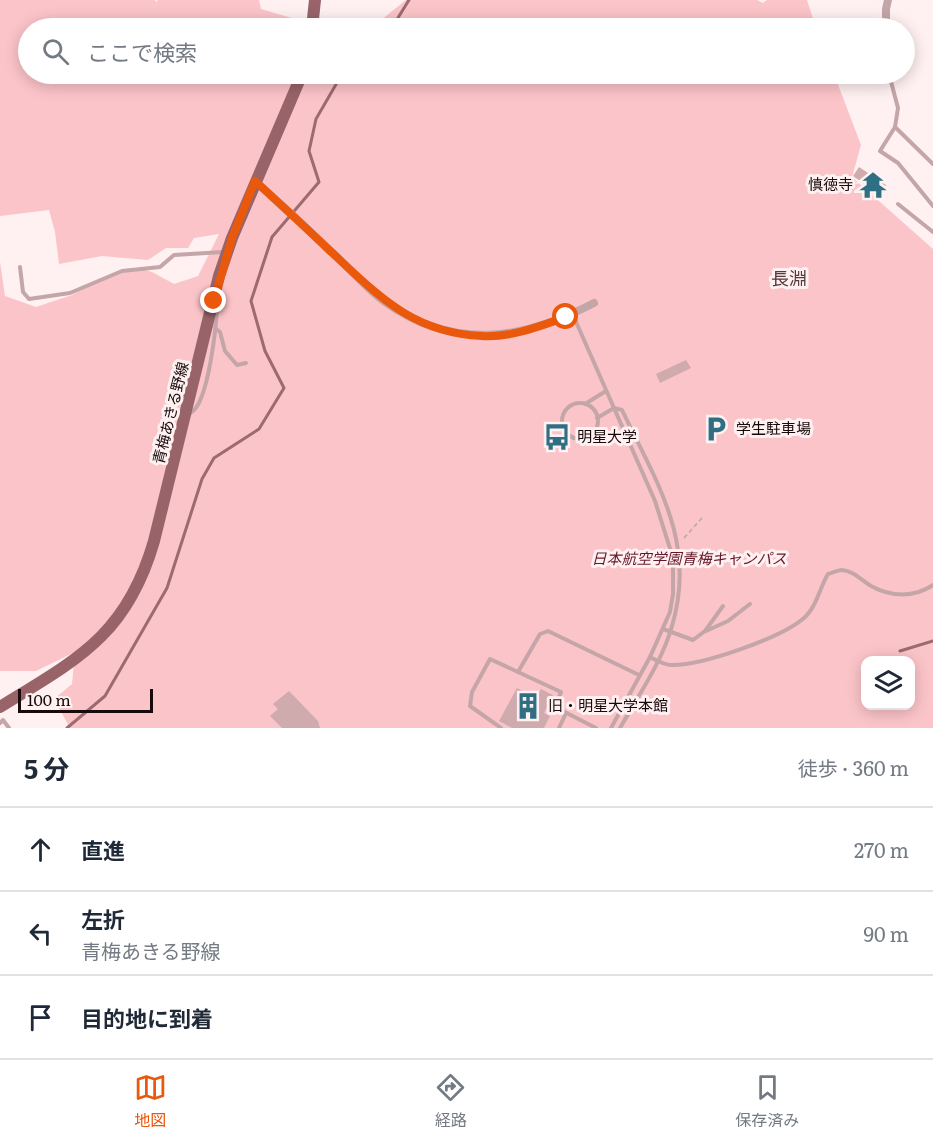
<!DOCTYPE html>
<html lang="ja">
<meta charset="utf-8">
<style>
body{margin:0;font-family:Literata,"Noto Sans JP",serif;background:#f2f2f3;color:#1f2937}
.controls{position:absolute;right:18px;bottom:18px;display:grid;overflow:hidden;border-radius:12px;box-shadow:0 3px 15px #0003}
.controls button{width:54px;height:54px;display:grid;place-items:center;padding:0;border:0;border-bottom:2px solid #e0e1e3;background:#fff;color:#1f2937;font:30px sans-serif}
.scale{position:absolute;left:18px;bottom:15px;width:135px;box-sizing:border-box;padding-left:6px;border:3px solid #160a0b;border-top:0;font-size:16px;line-height:21px;white-space:nowrap;color:#160a0b;-webkit-text-stroke:4px #fff0f1;paint-order:stroke}
.stop{position:absolute;width:18px;height:18px;margin:-14px;border:4px solid #ea580c;border-radius:50%;background:#fff}
.stop.end{background:#ea580c;border-color:#fff;box-shadow:0 2px 6px #0008}
.list{margin:0;padding:0;list-style:none}
h2{display:flex;justify-content:space-between;align-items:center;height:78px;margin:0;padding:0 24px;font-size:26px}
h2 small{font-size:20px;font-weight:400;color:#747a83}
.list li{display:grid;grid-template-columns:39px 1fr auto;gap:18px;align-items:center;box-sizing:border-box;height:84px;padding:0 24px;border-top:2px solid #e0e1e3}
.list b{display:block;font-size:22px;white-space:nowrap}
.list p{margin:0;font-size:20px;white-space:nowrap;color:#747a83}
.list em{font-size:20px;font-style:normal;color:#747a83}
.icon{flex:none;width:33px;height:33px;fill:none;stroke:currentColor;stroke-width:2;stroke-linecap:round;stroke-linejoin:round}
.map{position:relative;flex:none;width:933px;height:728px;overflow:hidden}
.search{position:absolute;background:#fff;box-shadow:0 3px 15px #0003;left:18px;right:18px;top:18px;height:66px;display:flex;align-items:center;gap:15px;box-sizing:border-box;padding:0 21px;border-radius:33px;color:#747a83;font-size:22px}
.sheet{height:330px;background:#fff}
nav{display:flex;justify-content:space-around;align-items:center;box-sizing:border-box;height:84px;border-top:2px solid #e0e1e3;background:#fff;font-size:16px;color:#747a83}
nav a{display:grid;justify-items:center;gap:3px}
nav .on{color:#ea580c}
.map>svg:first-child{display:block}
.green{fill:#fbc4c9;fill-rule:evenodd}
.lines{fill:none;stroke-linecap:round;stroke-linejoin:round}
.stream{stroke:#9c6a6f;stroke-width:3}
.building{fill:#cfabae}
.path{stroke:#b6a7a8;stroke-width:1.5;stroke-dasharray:4.5 3;stroke-linecap:butt}
.lane{stroke:#c4a6a8;stroke-width:4}
.street{stroke:#c4a6a8;stroke-width:8}
.primary{stroke:#98646a;stroke-width:12}
.route{stroke:#ea580c;stroke-width:8}
.labels{text-anchor:middle;stroke-width:6;stroke-linejoin:round;paint-order:stroke}
.poi-label{font-size:15px;fill:#160a0b;stroke:#fff0f1;text-anchor:start}
.street-label{font-size:15px;fill:#160a0b;stroke:#fff0f1}
.park-label{font-size:15px;font-style:italic;fill:#651829;stroke:#fff0f1}
.quarter-label{font-size:18px;fill:#56393c;stroke:#fff0f1}
</style>
<div class="map">
<svg width="933" height="728" viewBox="0 0 933 728">
<rect width="100%" height="100%" fill="#fff0f1"/>
<g class="green">
<path d="M0,0H155L156,2L158,0H259L261,9L302,21V28H28V74H834L861,145L852,177L933,249V728H70L54,699L72,684L75,652L36,671H0V262L5,296L36,307L72,295L109,275L140,268L152,272L174,284L198,276L219,234L194,238L188,248H166L148,260L102,256L59,264L55,232L49,210L0,216ZM866,660H910V706H866Z"/>
<polygon points="406,0 757,0 763,3 767,0 807,0 816,28 371,28"/>
</g>
<g class="lines">
<g class="stream">
<polyline points="388,28 396,21 409,0"/>
<polyline points="900,651 933,641"/>
<polyline points="67,728 105,696 167,588 202,479 214,458 259,429 284,388 265,351 251,301 272,237 319,182 309,151 316,119 342,74"/>
</g>
</g>
<g class="building">
<polygon points="859,167 886,185 880,195 853,176"/>
<polygon points="686,360 691,368 660,383 656,374"/>
<polygon points="517,688 536,698 541,689 553,695 544,713 550,716 544,728 512,728 499,721"/>
<polygon points="289,691 318,721 320,728 282,728 270,716 278,709 273,704"/>
</g>
<g class="lines">
<polyline class="path" points="684,538 702,518"/>
<g class="lane">
<polyline points="889,74 898,108 895,127 933,164"/>
<polyline points="895,127 880,151 898,163 933,206"/>
<polyline points="898,204 933,232"/>
<polyline points="20,267 23,292 29,299 70,293 122,271 160,267 174,255 223,252"/>
<polyline points="573,315 655,501 673,558 673,594 670,612 650,657 611,728"/>
<polyline points="215,328 220,332 225,351 237,365 246,363"/>
<circle cx="580" cy="421" r="18"/>
<polyline points="585,404 606,391"/>
<path d="M188,415C190,413 193,412 195,409C209,392 216,329 217,307"/>
<path d="M597,418L614,408L622,410C657,483 697,543 672,626C662,662 638,696 620,728"/>
<polyline points="663,629 693,640 705,631 723,606"/>
<polyline points="706,631 728,621 750,604"/>
<path d="M650,657C656,660 664,665 671,665C701,666 781,638 804,618C816,608 820,587 828,574C832,573 838,570 842,570C854,571 861,580 871,586C891,597 914,598 933,585"/>
<polyline points="0,723 3,720 9,728"/>
<polyline points="501,728 470,706 472,692 490,659 518,672"/>
<polyline points="559,728 566,713"/>
<polyline points="596,728 555,707 561,692 518,672 540,634 548,631 639,675"/>
</g>
<g class="street">
<polyline points="886,28 886,9 888,0"/>
<path d="M255,181C282,205 309,230 335,255C351,270 367,289 385,302C454,351 523,340 594,303"/>
</g>
<g class="primary">
<polyline points="312,28 315,0"/>
<path d="M0,707C78,659 127,635 154,541L219,276L232,238L302,74"/>
</g>
</g>
<g class="lines">
<path class="route" d="M214,301L232,238L255,181C279,203 304,226 328,249C377,294 411,333 482,336C511,338 540,326 566,317"/>
</g>
<defs>
<symbol id="temple-bare" viewBox="-9 -9 18 18"><path d="M0-6L5-2H3V0L6.5 2.5H4V6H1.5V3h-3V6H-4V2.5H-6.5L-3 0V-2H-5Z" fill="#2f6f83" stroke="#fff0f1" stroke-width="2.5" paint-order="stroke"/></symbol>
<symbol id="parking-bare" viewBox="-9 -9 18 18"><path d="M-3.5-5.5H1a3.5 3.5 0 0 1 0 7H-1V5.5H-3.5ZM-1-3.4V-.6H.8a1.4 1.4 0 0 0 0-2.8Z" fill="#2f6f83" stroke="#fff0f1" stroke-width="2.5" paint-order="stroke"/></symbol>
<symbol id="bus-bare" viewBox="-9 -9 18 18"><path d="M-5-6H5V4H4V6H2V4H-2V6H-4V4H-5ZM-3.5-4V0h7V-4ZM-3.5 1.2v1.5H-2V1.2ZM2 1.2v1.5H3.5V1.2Z" fill="#2f6f83" stroke="#fff0f1" stroke-width="2.5" paint-order="stroke"/></symbol>
<symbol id="building-bare" viewBox="-9 -9 18 18"><path d="M-4-6H4V6H1V3H-1V6H-4ZM-2.5-4.3h1.7v1.8h-1.7ZM.8-4.3h1.7v1.8H.8ZM-2.5-1h1.7V.8h-1.7ZM.8-1h1.7V.8H.8Z" fill="#2f6f83" stroke="#fff0f1" stroke-width="2.5" paint-order="stroke"/></symbol>
</defs>
<g fill-rule="evenodd">
<use href="#temple-bare" x="854" y="166" width="38" height="38"/>
<use href="#parking-bare" x="697" y="410" width="38" height="38"/>
<use href="#bus-bare" x="538" y="418" width="38" height="38"/>
<use href="#building-bare" x="509" y="687" width="38" height="38"/>
</g>
<g class="labels">
<g class="poi-label">
<text x="853" y="190" text-anchor="end">慎徳寺</text>
<text x="736" y="434">学生駐車場</text>
<text x="577" y="442">明星大学</text>
<text x="548" y="711">旧・明星大学本館</text>
</g>
<g class="street-label">
<text transform="translate(171 413) rotate(-76)" y="5">青梅あきる野線</text>
</g>
<g class="park-label">
<text x="689" y="564">日本航空学園青梅キャンパス</text>
</g>
<g class="quarter-label">
<text x="789" y="285">長淵</text>
</g>
</g>
</svg>
<div class="controls">
<button><svg class="icon" aria-label="layers" viewBox="0 0 24 24"><path d="M12 4l9 5-9 5-9-5zM3 14l9 5 9-5"/></svg></button>
</div>
<div class="scale">100 m</div>
<div class="stop" style="left:566px;top:317px"></div>
<div class="stop end" style="left:214px;top:301px"></div>
<div class="search"><svg class="icon" aria-label="search" viewBox="0 0 24 24"><circle cx="10" cy="10" r="6"/><path d="M15 15l6 6"/></svg>ここで検索</div>
</div>
<section class="sheet">
<h2>5 分<small>徒歩 · 360 m</small></h2>
<ul class="list">
<li><svg class="icon" aria-label="ahead" viewBox="0 0 24 24"><path d="M12 20V5M6 11l6-6 6 6"/></svg><div><b>直進</b></div><em>270 m</em></li>
<li><svg class="icon" aria-label="left" viewBox="0 0 24 24"><path d="M17 20v-9H6M10 6l-5 5 5 5"/></svg><div><b>左折</b><p>青梅あきる野線</p></div><em>90 m</em></li>
<li><svg class="icon" aria-label="arrive" viewBox="0 0 24 24"><path d="M6 21V4h12l-3 4 3 4H6"/></svg><div><b>目的地に到着</b></div></li>
</ul>
</section>
<nav>
<a class="on"><svg class="icon" aria-label="map" viewBox="0 0 24 24"><path d="M3 6l6-2 6 2 6-2v14l-6 2-6-2-6 2zM9 4v14M15 6v14"/></svg>地図</a>
<a><svg class="icon" aria-label="directions" viewBox="0 0 24 24"><path d="M12 3l9 9-9 9-9-9zM9 14v-3h6M13 9l2 2-2 2"/></svg>経路</a>
<a><svg class="icon" aria-label="saved" viewBox="0 0 24 24"><path d="M7 4h10v16l-5-4-5 4z"/></svg>保存済み</a>
</nav>
